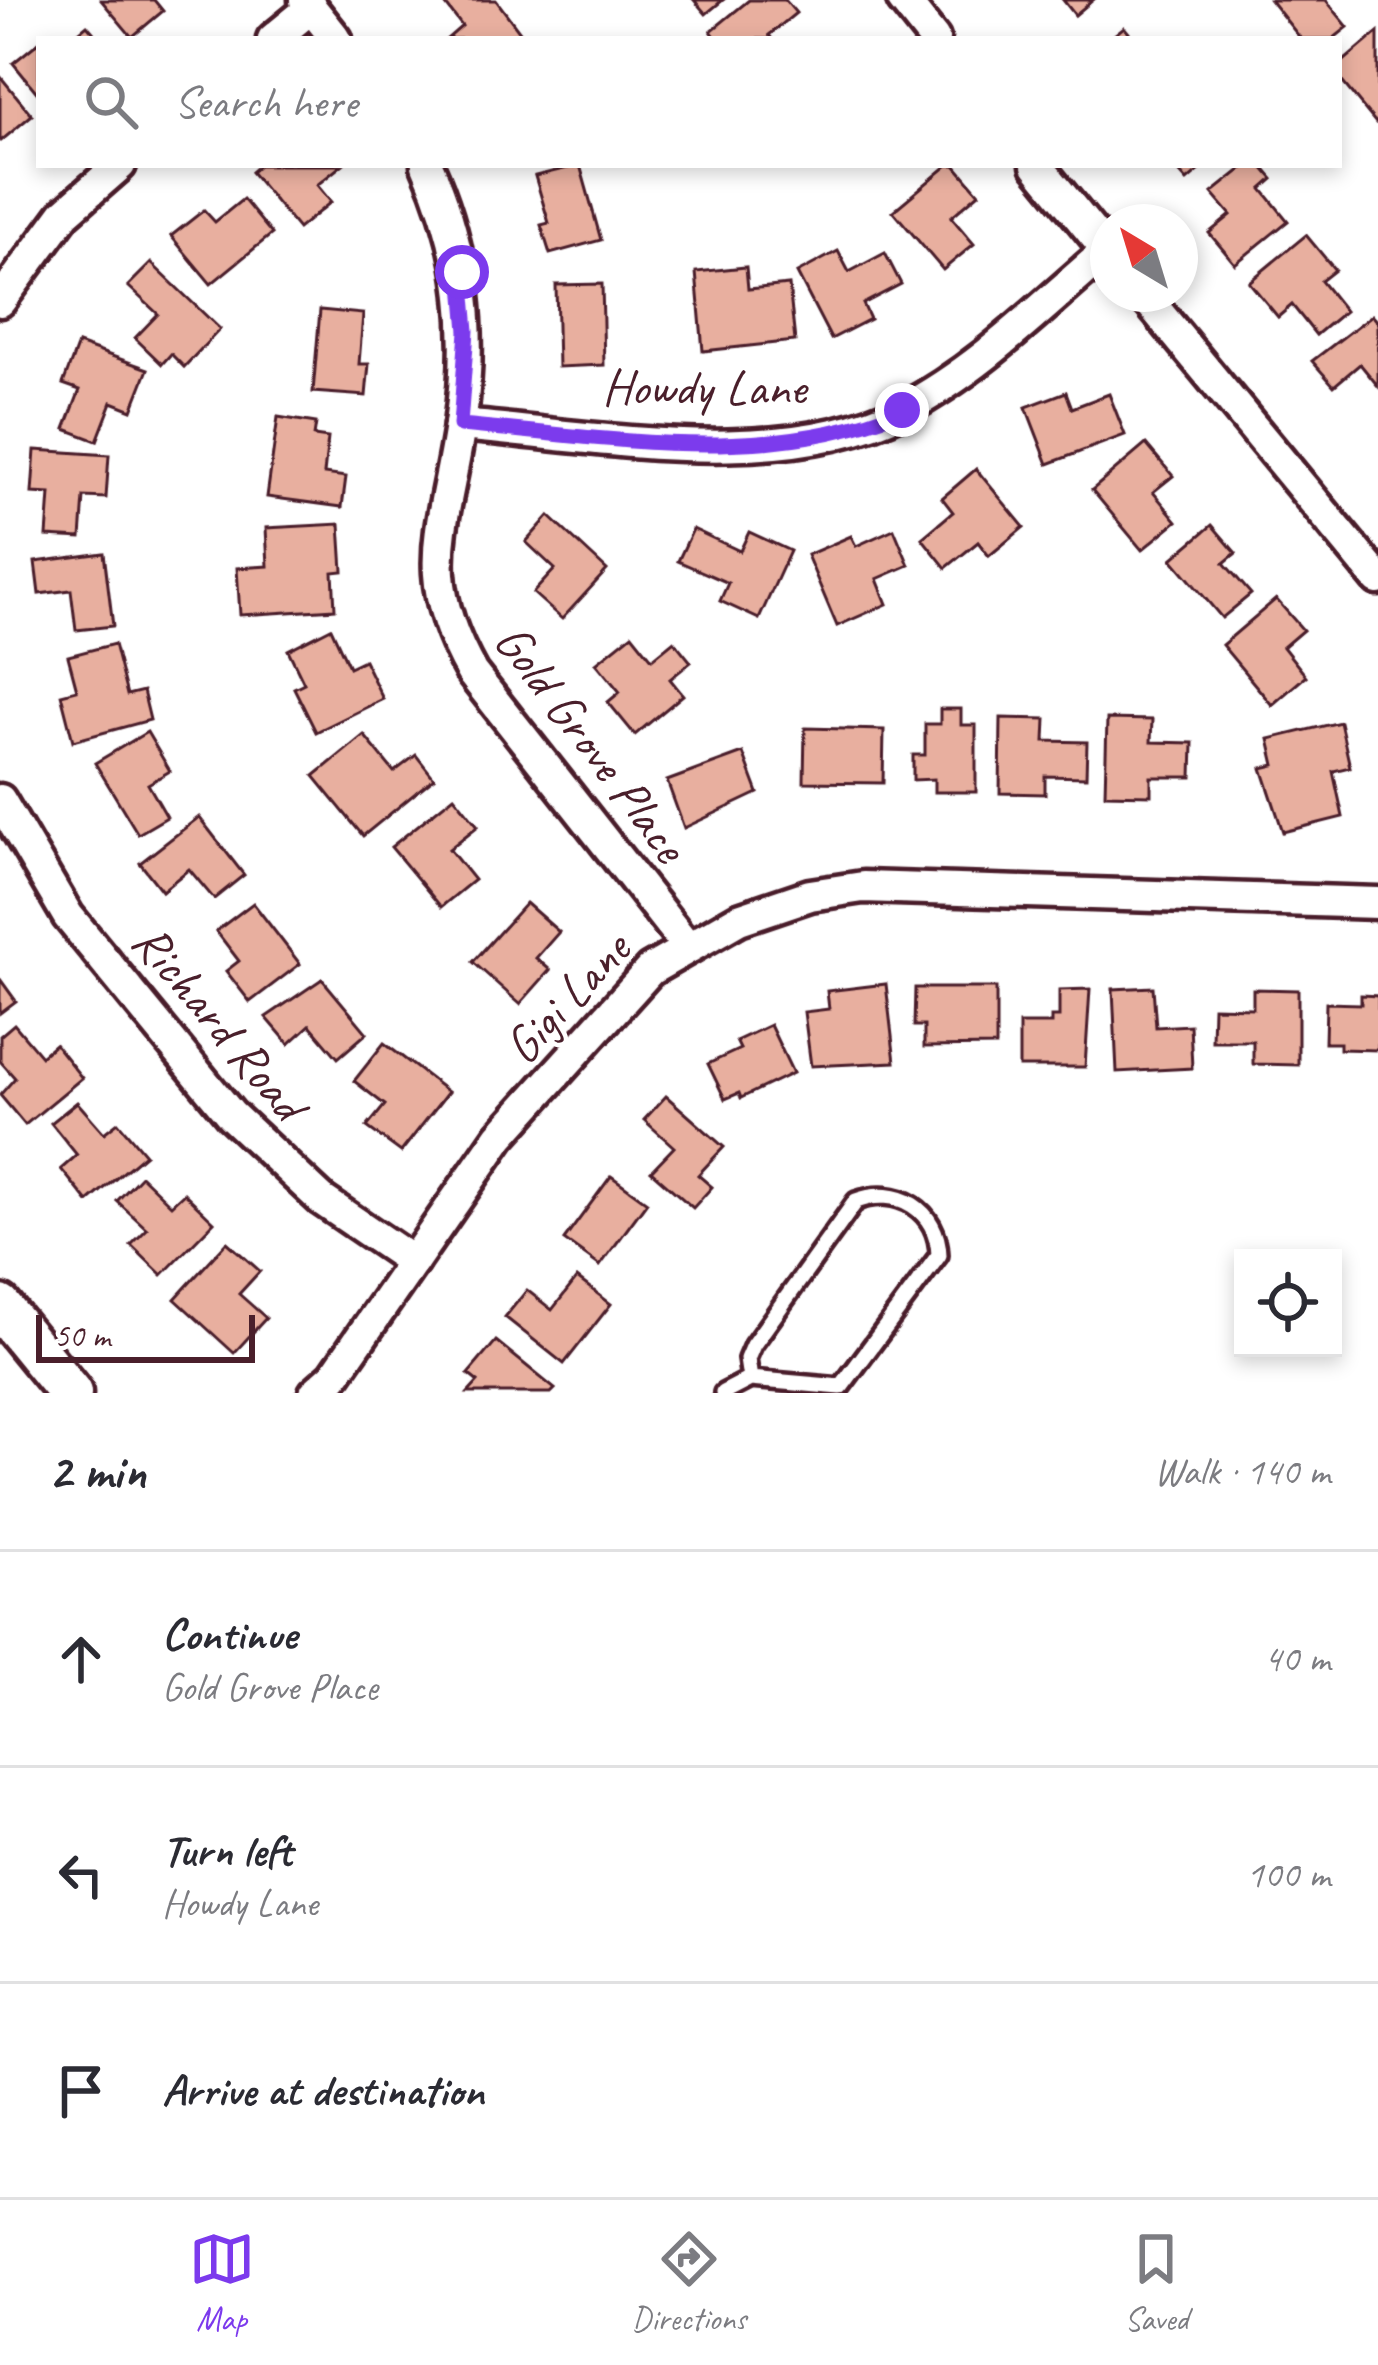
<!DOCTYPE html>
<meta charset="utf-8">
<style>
body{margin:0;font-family:Caveat,sans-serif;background:#f2f2f3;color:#2b2b33}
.controls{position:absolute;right:36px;bottom:36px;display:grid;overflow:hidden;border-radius:0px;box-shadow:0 6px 18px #0003}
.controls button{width:108px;height:108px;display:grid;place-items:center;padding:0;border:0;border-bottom:3px solid #e1e1e2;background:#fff;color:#2b2b33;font:60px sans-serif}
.compass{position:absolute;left:1090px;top:204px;width:108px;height:108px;border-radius:50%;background:#fff;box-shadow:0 6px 18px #0003;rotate:322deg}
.scale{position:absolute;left:36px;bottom:30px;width:219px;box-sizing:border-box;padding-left:12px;border:6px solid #4a1f2b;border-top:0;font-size:33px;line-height:42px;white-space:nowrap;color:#4a1f2b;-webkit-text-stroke:9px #fff;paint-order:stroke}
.stop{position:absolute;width:36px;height:36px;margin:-27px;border:9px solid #7c3aed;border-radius:50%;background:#fff}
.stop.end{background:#7c3aed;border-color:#fff;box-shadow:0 3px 12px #0008}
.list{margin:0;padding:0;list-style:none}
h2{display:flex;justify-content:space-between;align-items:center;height:156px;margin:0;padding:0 48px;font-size:51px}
h2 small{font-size:39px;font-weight:400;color:#7c7c81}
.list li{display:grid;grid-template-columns:78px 1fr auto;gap:36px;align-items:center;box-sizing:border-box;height:216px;padding:0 48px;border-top:3px solid #e1e1e2}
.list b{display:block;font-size:45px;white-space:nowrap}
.list p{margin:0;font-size:39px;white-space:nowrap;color:#7c7c81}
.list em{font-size:39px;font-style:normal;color:#7c7c81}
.icon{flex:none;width:66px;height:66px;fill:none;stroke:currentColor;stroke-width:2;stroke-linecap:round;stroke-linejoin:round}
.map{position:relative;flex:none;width:1378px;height:1393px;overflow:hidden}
.search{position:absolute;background:#fff;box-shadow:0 6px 18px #0003;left:36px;right:36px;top:36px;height:132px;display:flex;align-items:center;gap:30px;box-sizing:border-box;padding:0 42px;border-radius:0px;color:#7c7c81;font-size:45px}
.sheet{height:804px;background:#fff}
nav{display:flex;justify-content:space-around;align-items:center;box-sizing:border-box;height:168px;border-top:3px solid #e1e1e2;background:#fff;font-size:33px;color:#7c7c81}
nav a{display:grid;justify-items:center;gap:6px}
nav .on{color:#7c3aed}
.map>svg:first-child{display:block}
.building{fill:#e8af9f;stroke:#4a1f2b;stroke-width:3}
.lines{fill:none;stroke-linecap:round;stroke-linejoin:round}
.lane-casing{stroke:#4a1f2b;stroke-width:24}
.street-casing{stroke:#4a1f2b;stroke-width:39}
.secondary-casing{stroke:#4a1f2b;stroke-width:51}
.lane{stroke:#fff;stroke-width:15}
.street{stroke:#fff;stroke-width:30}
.secondary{stroke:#fff;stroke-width:42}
.route{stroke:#7c3aed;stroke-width:15}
.labels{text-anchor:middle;stroke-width:9;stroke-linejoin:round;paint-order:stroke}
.street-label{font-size:51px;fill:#4a1f2b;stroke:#fff}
</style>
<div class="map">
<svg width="1378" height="1393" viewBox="0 0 1378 1393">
<rect width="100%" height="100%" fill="#fff"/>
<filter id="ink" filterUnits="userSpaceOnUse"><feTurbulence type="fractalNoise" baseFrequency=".00833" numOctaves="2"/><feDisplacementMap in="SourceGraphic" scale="24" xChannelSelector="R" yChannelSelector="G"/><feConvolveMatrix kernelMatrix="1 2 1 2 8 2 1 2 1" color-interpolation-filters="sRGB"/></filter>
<g filter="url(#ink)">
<g class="building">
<polygon points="101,0 154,0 163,11 132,37"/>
<polygon points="442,0 496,0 520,32 511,39 447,39 462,26"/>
<polygon points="694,0 723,0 706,14"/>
<polygon points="749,0 785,0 796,13 769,35 772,39 717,39 711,31"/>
<polygon points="1063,0 1093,0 1075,15"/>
<polygon points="1270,0 1326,0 1348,27 1333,39 1301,39"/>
<polygon points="87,25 99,39 70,39"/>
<polygon points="1124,27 1134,39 1109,39"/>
<polygon points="1378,32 1378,122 1376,123 1339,78 1339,65"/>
<polygon points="39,42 39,95 13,63"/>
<polygon points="0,76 32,115 1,141 0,140"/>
<polygon points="259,165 342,165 317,185 331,202 298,229 251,172"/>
<polygon points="580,165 601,240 550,254 541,225 549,223 535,176"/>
<polygon points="948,165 955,165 979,193 951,217 974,244 943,270 893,211"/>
<polygon points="1173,165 1206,165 1187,181"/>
<polygon points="1247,165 1261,165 1273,179 1262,189 1288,221 1235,264 1209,233 1231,215 1212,193"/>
<polygon points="243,199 272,234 211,284 171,236 204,210 215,222"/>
<polygon points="1306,235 1335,270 1321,281 1345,311 1316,335 1292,305 1278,317 1249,282"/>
<polygon points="838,251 849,272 885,253 901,284 863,304 870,319 831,339 797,273"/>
<polygon points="151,263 220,329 184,367 171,354 162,364 135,338 158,314 128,286"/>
<polygon points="746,267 748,289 789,285 795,341 703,351 696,272"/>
<polygon points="602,284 604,365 558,367 556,285"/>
<polygon points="320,310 363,314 359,364 369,364 366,396 313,392"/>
<polygon points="1372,315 1378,322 1378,386 1360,364 1334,386 1312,361"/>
<polygon points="78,344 148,369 132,410 112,402 97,441 65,429 80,390 63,384"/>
<polygon points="1066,392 1072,408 1109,394 1125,435 1048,464 1026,407"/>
<polygon points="278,417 316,423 314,436 328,438 324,474 346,477 342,507 267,497"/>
<polygon points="1146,444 1173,476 1153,492 1177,521 1142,550 1092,490"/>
<polygon points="35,450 109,455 106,498 84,497 81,538 47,536 50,494 32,493"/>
<polygon points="976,469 1024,527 989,556 978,542 946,568 922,538 953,512 942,498"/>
<polygon points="549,516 607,570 562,619 533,593 555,569 526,542"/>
<polygon points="340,524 343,571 333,572 335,609 240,615 237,568 268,566 266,528"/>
<polygon points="1212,525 1236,553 1224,563 1251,594 1222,618 1172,559"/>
<polygon points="693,529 740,551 749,532 790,551 759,619 720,601 728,583 678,561"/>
<polygon points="894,529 909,565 877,579 887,604 837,626 807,555 851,536 856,546"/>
<polygon points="104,553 113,626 76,630 71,590 39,594 35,562"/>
<polygon points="1276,599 1303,630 1283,647 1306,676 1272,705 1222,645"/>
<polygon points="331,628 349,667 364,660 383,699 316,732 294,688 304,683 288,650"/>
<polygon points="632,634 652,659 674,641 691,662 670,679 683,695 635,735 608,702 620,692 596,663"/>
<polygon points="114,644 127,695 143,691 150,720 73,741 61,694 77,690 68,656"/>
<polygon points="940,709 961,709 961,725 976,725 976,792 934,792 934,779 913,780 913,755 925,755 925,724 940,724"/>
<polygon points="1001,718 1046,719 1045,741 1087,742 1086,777 1045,776 1045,794 1000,793"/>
<polygon points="1107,719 1152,720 1151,742 1193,743 1192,777 1151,777 1151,795 1105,794"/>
<polygon points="1340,722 1350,767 1333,771 1343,817 1283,832 1262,768 1275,765 1269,739"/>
<polygon points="805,728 884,730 883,783 804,782"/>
<polygon points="147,732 170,771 148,784 167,817 138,834 95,763"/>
<polygon points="364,735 394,772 416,755 434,778 363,836 314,776"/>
<polygon points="743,753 758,793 684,828 667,781"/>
<polygon points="454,796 478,826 449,849 474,880 441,907 391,847"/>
<polygon points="199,817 244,875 214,899 189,869 162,891 140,863"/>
<polygon points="253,903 300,964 250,1002 226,971 239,961 216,931"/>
<polygon points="526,903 559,932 536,958 550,970 520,1004 473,962"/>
<polygon points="0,979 16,1001 0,1013"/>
<polygon points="322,979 367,1033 338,1058 310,1025 289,1044 266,1017"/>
<polygon points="886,984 895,1062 811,1066 804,1012 829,1009 827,991"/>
<polygon points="1153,987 1156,1027 1190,1025 1192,1068 1117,1072 1113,989"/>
<polygon points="915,988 996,988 996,1046 924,1047 924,1026 914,1026"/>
<polygon points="1090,989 1085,1067 1019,1067 1019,1024 1051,1024 1051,1017 1059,1017 1059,990"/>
<polygon points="1253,989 1298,990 1298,1065 1253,1064 1253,1041 1212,1041 1213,1007 1253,1008"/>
<polygon points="1361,995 1378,996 1378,1050 1340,1049 1340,1043 1325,1043 1326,1003 1361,1004"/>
<polygon points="14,1024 41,1056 55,1044 82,1078 25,1125 0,1095 15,1078 0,1061 0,1036"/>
<polygon points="770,1025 793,1073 741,1098 739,1093 725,1099 708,1064 740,1049 736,1041"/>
<polygon points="384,1043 448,1092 401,1152 367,1127 385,1105 354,1081"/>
<polygon points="666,1096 724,1147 698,1175 712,1187 693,1208 651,1171 674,1147 644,1120"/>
<polygon points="77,1102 104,1133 118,1122 145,1154 88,1202 61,1169 77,1155 51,1123"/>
<polygon points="141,1176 171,1205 184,1193 214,1222 162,1275 131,1245 147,1229 117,1201"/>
<polygon points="611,1176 647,1202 600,1266 564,1240"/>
<polygon points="227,1242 260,1271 239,1294 266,1318 234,1353 175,1299"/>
<polygon points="577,1278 611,1304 564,1364 505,1317 527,1290 552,1310"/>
<polygon points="496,1341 555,1389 551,1393 468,1393 478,1382 468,1374"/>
</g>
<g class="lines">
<defs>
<path id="lane" d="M723,1393L750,1379L841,1387L939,1255C938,1210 897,1185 856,1201L753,1345L747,1359L750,1379"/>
<g id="street">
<polyline points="305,0 336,39"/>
<polyline points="903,0 934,39"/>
<polyline points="273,39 311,8"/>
<path d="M427,165C465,249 473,334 460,425C445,527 415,572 472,673L686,945"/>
<polyline points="1037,165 1108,252"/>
<polyline points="1143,294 1378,579"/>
<polyline points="0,301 65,213 120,165"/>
<path d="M460,425C594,436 781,473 904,409C980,369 1042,306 1107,251"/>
<polyline points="0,800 68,916 231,1115 322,1200 413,1262"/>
<polyline points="315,1393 334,1376 500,1136 650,970 739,919 810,895 863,887 1378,903"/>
</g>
<polyline id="secondary" points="0,1307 70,1393"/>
</defs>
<use href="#lane" class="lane-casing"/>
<use href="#street" class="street-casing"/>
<use href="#secondary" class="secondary-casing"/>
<use href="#lane" class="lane"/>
<use href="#street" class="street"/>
<use href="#secondary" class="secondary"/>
</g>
</g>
<g class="lines" filter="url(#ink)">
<path class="route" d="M462,272L467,331L460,425C604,437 764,468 902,410"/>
</g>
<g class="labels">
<g class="street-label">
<text x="704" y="404">Howdy Lane</text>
<text transform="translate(592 742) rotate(53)" y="18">Gold Grove Place</text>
<text transform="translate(566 997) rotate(-47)" y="18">Gigi Lane</text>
<text transform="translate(220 1021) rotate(50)" y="18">Richard Road</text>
</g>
</g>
</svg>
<div class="controls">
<button><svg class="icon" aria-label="locate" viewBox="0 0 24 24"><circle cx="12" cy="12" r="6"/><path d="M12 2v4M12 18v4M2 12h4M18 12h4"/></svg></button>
</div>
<svg class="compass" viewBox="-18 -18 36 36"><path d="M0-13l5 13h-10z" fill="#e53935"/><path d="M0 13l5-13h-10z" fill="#7c7c81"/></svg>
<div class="scale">50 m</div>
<div class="stop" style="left:462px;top:272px"></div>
<div class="stop end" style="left:902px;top:410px"></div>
<div class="search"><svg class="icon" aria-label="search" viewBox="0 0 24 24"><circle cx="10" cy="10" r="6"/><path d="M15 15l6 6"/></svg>Search here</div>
</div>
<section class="sheet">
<h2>2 min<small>Walk · 140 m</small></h2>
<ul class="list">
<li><svg class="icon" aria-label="ahead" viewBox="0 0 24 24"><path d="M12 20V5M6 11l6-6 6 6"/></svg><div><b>Continue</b><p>Gold Grove Place</p></div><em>40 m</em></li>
<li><svg class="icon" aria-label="left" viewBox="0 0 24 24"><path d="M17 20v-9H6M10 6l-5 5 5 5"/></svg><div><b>Turn left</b><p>Howdy Lane</p></div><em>100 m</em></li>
<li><svg class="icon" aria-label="arrive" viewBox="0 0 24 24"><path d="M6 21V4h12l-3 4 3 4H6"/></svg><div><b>Arrive at destination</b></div></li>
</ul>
</section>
<nav>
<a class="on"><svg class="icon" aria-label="map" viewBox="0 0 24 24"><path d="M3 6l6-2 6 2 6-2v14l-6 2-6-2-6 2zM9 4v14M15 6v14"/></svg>Map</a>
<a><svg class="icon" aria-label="directions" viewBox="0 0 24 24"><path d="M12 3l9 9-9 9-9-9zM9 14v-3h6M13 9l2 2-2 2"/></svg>Directions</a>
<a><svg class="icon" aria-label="saved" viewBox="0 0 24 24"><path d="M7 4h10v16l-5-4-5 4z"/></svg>Saved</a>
</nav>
